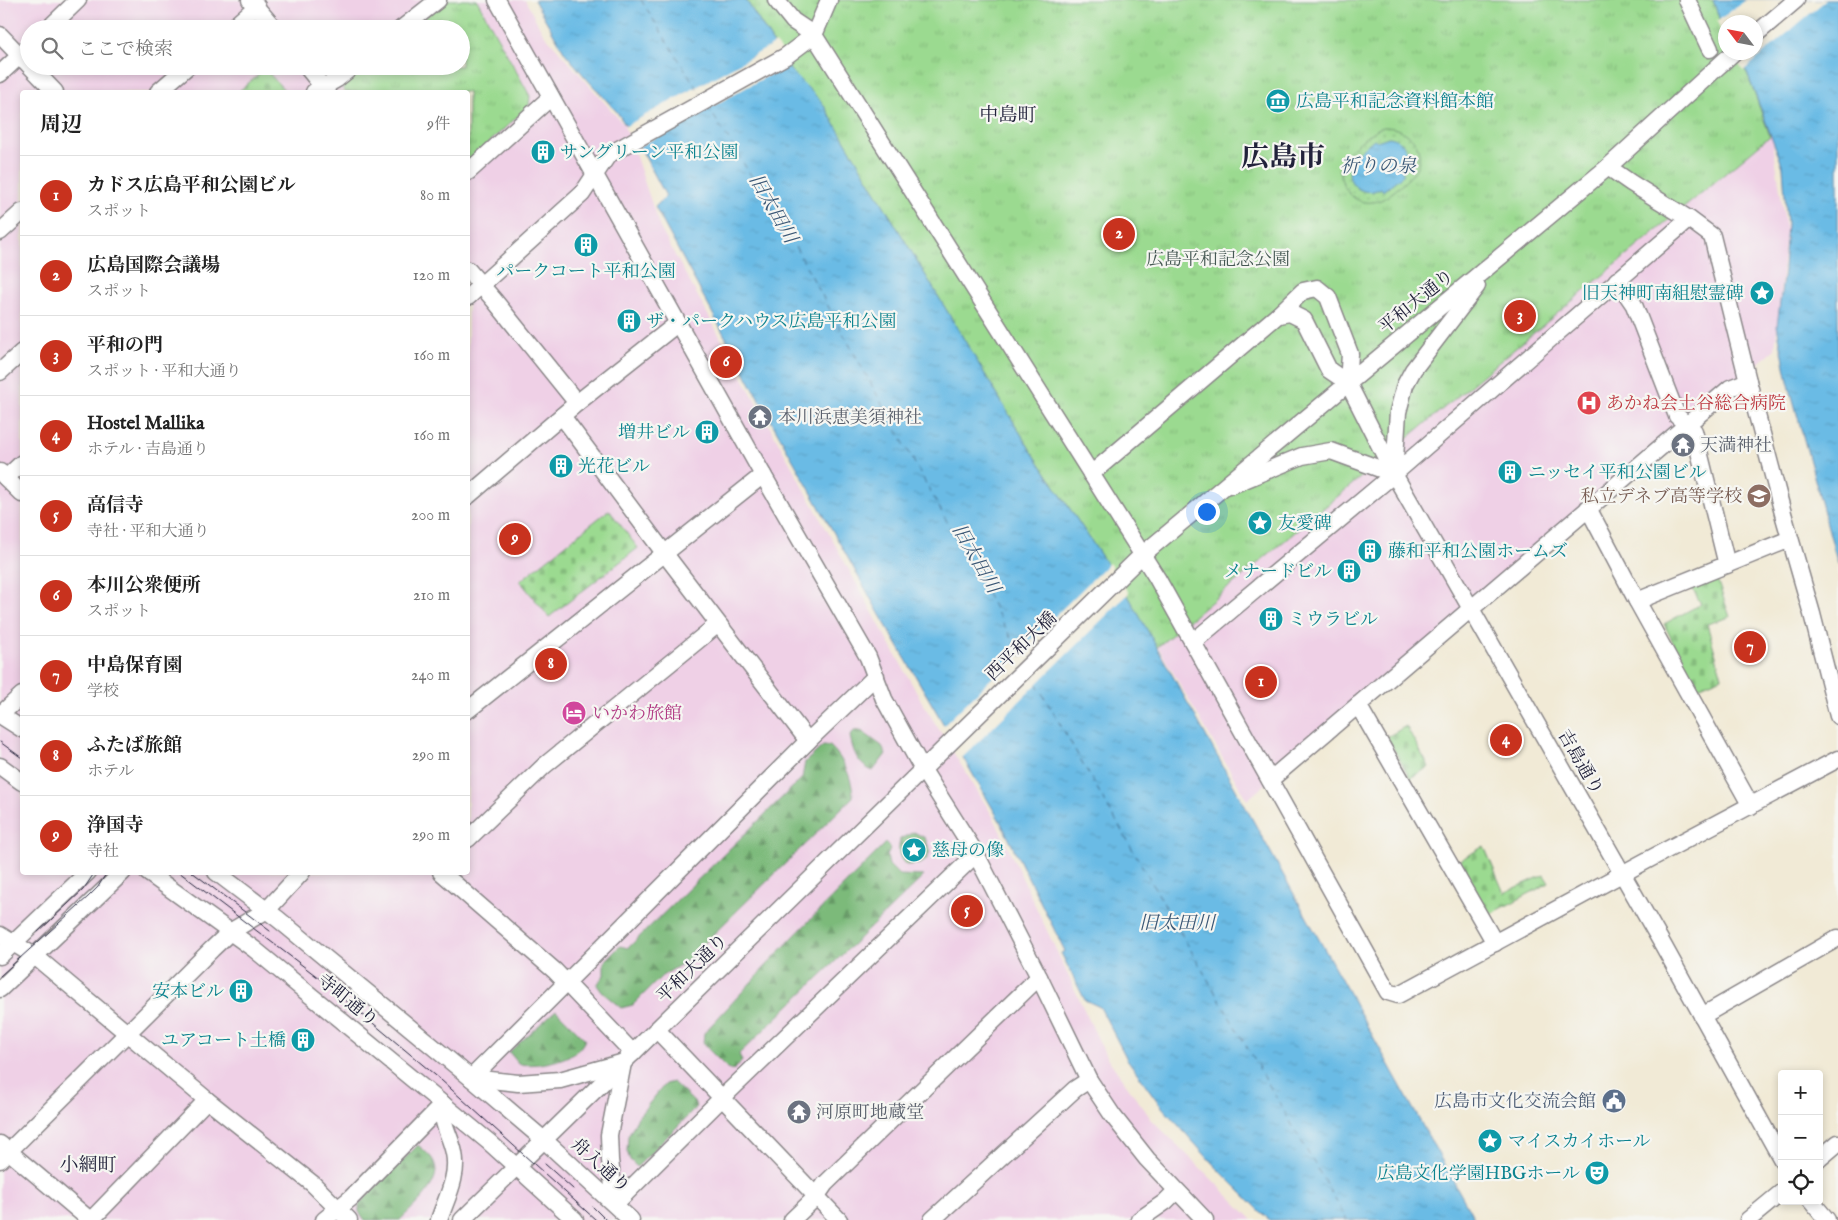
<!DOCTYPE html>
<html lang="ja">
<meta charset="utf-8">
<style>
body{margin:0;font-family:"IM FELL English","Noto Serif JP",serif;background:#f2f2f2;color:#222}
.controls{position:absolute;right:15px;bottom:15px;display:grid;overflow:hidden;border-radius:5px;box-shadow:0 2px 8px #0003}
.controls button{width:45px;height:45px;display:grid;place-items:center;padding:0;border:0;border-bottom:1px solid #e0e0e0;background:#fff;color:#222;font:25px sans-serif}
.compass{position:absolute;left:1718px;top:15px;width:45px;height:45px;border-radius:50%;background:#fff;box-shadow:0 2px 8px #0003;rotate:302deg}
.you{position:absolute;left:1206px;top:511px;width:18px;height:18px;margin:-12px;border:4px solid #fff;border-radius:50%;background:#1a73e8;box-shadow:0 0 0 8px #1a73e833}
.badge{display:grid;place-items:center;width:32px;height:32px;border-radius:50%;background:#c8321e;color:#fff;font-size:16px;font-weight:700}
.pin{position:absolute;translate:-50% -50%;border:2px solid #fff;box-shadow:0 1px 5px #0006}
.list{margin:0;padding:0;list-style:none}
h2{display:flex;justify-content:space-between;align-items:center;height:65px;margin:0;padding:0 20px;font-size:21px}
h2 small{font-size:16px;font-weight:400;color:#767676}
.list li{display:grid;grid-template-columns:32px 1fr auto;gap:15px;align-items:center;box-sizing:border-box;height:80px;padding:0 20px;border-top:1px solid #e0e0e0}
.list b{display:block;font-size:19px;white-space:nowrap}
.list p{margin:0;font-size:16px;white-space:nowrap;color:#767676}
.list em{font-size:16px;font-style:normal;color:#767676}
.icon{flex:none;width:28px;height:28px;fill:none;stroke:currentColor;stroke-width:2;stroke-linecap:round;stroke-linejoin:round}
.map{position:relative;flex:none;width:1838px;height:1220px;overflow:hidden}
.search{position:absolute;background:#fff;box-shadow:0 2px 8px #0003;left:20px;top:20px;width:450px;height:55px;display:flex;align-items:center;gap:12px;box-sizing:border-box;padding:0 18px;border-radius:28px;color:#767676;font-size:19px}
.panel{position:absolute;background:#fff;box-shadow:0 2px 8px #0003;left:20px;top:90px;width:450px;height:785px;border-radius:5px}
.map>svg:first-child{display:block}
.built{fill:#efd0e6;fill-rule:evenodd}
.grass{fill:url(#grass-tufts);stroke:#5e7e66}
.forest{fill:url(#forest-firs);stroke:#4f6e5a}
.cemetery{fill:url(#cemetery-stones);stroke:#5e7e66}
.garden{fill:url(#garden-dots);stroke:#5e7e66}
.water{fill:url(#water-ripples);stroke:#466e90}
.pier{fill:#f1ead6}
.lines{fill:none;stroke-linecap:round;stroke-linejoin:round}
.ferry{stroke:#3b5876;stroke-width:1;stroke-dasharray:6 5;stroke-linecap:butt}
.minor-casing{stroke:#8a8688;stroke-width:19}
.minor{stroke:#fff;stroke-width:16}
.tram{stroke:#22223b;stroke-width:1}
.labels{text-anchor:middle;stroke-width:4.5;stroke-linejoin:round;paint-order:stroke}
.culture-label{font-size:18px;fill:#0d838f;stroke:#f6f6f2;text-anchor:start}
.park-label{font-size:18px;fill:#465954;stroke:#f6f6f2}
.street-label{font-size:18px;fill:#22223b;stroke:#f6f6f2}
.health-label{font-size:18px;fill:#be3a42;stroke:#f6f6f2;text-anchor:start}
.worship-label{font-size:18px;fill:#5b616d;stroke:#f6f6f2;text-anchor:start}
.education-label{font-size:18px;fill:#785e54;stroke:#f6f6f2;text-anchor:end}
.hotel-label{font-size:18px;fill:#b23c85;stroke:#f6f6f2;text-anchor:start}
.service-label{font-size:18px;fill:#4e5e75;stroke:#f6f6f2;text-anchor:end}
.neighbourhood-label{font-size:19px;fill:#22223b;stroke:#f6f6f2}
.water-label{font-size:19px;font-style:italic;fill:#3b5876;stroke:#f6f6f2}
.town-label{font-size:28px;font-weight:bold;fill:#22223b;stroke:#f6f6f2}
</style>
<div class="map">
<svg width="1838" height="1220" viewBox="0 0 1838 1220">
<defs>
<pattern id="grass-tufts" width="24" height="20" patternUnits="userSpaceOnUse" patternTransform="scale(1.25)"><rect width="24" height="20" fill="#9bda90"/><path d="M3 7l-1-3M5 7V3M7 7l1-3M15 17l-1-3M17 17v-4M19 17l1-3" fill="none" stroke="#85bb7d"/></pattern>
<pattern id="forest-firs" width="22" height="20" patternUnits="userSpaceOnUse" patternTransform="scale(1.25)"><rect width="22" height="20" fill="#7cba7a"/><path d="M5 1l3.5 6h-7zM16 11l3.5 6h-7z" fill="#659765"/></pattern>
<pattern id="cemetery-stones" width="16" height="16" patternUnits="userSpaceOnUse" patternTransform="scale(1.25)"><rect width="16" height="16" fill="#9bda90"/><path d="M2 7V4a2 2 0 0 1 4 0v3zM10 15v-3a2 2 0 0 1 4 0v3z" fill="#85bb7d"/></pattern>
<pattern id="garden-dots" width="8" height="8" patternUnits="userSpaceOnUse" patternTransform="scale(1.25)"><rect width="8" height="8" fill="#9bda90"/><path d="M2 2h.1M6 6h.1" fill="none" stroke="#85bb7d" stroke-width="1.8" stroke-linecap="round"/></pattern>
<pattern id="water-ripples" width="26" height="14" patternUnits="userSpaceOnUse" patternTransform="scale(1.25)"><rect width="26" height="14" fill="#6abbe5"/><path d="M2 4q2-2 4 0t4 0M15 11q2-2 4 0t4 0" fill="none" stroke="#5ca0c5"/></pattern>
</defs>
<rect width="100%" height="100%" fill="#f6f6f2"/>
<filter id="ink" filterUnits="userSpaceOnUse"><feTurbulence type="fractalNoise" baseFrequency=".02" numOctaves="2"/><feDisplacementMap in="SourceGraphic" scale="10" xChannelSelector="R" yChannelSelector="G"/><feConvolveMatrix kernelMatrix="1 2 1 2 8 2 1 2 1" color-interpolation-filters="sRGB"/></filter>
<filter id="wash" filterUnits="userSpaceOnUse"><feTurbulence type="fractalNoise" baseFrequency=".0096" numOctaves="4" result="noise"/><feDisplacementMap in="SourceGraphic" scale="20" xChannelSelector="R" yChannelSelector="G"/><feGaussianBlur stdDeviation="1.12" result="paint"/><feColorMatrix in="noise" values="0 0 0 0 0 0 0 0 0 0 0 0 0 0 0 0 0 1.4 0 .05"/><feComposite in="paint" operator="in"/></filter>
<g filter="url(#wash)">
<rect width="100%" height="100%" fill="#f1ead6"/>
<g class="built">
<path d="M0,0H525L543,33L626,127L660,228L922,702L994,818L1106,1056L1152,1120L1253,1220H0ZM29,29H461V66H29ZM22,92H468V872H22Z"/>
<polygon points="1770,123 1786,230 1775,349 1247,800 1118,578"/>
</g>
<g class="grass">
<polygon points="447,0 477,0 530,96 529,106 468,162 468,92 345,92 343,89 344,80 361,66 461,66 461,29 410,29"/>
<polygon points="746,0 1713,0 1725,36 1726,52 1735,53 1747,73 1770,136 1156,648 1130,599 1028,446 821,101 790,70"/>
</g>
<g class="forest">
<path d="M860,730L882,746L886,754L873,771C857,765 853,751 850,736L854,731Z"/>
<path d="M823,746H830C843,758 853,779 853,797L685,962L662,976L633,1005L621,1008L602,992L597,985L604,975V962L620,946L628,948L802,778L805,762Z"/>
<path d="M914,832L925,838L930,851C925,866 920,864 906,865C897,856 898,850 900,839Z"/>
<polygon points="886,843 891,848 887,856 889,865 899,875 924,876 739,1054 742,1061 735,1069 729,1070 703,1044 704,1033 794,936"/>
<path d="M556,1010L585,1039C579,1060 538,1067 519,1064L509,1052Z"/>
<polygon points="673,1082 695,1103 696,1108 637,1167 630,1160 627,1151 628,1136 638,1117 665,1084"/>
<path d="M418,1145C423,1150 431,1155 434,1162C444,1182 413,1207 400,1220H365L359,1212V1204Z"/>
</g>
<g class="cemetery">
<polygon points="265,69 286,92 238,92"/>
<polygon points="609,510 638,548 549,617 520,581"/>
<polygon points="1715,574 1730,617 1707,624 1722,677 1696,688 1664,624 1701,604 1690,584"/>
<polygon points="1406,726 1429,767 1410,778 1387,737"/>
<polygon points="1484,846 1504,893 1544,875 1549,883 1487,916 1457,862"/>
</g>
<path class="garden" d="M1384,127C1406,127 1428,146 1416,169C1411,178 1387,199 1378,201C1371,203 1362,203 1356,199C1341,190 1334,167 1347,153C1351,149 1357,145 1361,141C1369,135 1374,129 1384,127Z"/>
<g class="water">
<polygon points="534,0 746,0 790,70 821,101 1028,446 1130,599 1475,1220 1269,1220 1214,1165 1161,1106 1127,1059 1100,1007 1085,1000 1061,953 1065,951 1000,821 880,615 766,412 655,207 666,196 643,153 617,112 586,78 565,53"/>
<polygon points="1713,0 1838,0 1838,564 1788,381 1777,326 1784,270 1787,224 1783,167 1747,73 1735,53 1756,52 1756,22 1726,22 1724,33"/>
<path d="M1389,137C1406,139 1413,158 1401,171L1404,174L1383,191L1381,188C1359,201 1338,176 1356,158L1354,156L1374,139L1377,141Z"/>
</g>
<g class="pier">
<polygon points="1746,0 1826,0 1743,71 1732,52 1756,52 1756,22 1726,22 1726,39 1722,35 1717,21"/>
<polygon points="776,43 789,64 637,148 624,127"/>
<polygon points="1109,563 1129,593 961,759 942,727"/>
</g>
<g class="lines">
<g class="ferry">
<polyline points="641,0 701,95"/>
<polyline points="708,107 791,239 1024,661"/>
<polyline points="1031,674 1347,1220"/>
</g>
</g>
</g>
<g filter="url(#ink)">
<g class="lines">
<defs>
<g id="minor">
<polyline points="250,0 275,29"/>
<polyline points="497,0 763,475 868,657 884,699 923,770 976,854 1039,977 1089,1080 1113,1116 1147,1159 1205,1220"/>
<polyline points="776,0 793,21 814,35 1157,578 1388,992 1398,995 1644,862 1838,759"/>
<polyline points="1687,0 1710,49"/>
<polyline points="48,29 78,0"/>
<polyline points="231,29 257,6"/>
<polyline points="401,29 438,0"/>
<polyline points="1756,34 1796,0"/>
<polyline points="0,35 29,65"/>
<polyline points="30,66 55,92"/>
<polyline points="306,66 327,92"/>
<polyline points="0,74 29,47"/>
<polyline points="158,92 188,66"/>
<polyline points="314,92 337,79 353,66"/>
<polyline points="1608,167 1631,183 1689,219 1712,236 1748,381 1784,517 1812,614 1838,716"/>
<polyline points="468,172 551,97"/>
<polyline points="0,232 22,212"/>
<polyline points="468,270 494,300 577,403"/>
<polyline points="1617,280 1634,305 1677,416 1694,431 1727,565"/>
<polyline points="468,297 582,194 608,155 786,56 814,35 829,0"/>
<polyline points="1278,315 1290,313 1304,320 1329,370 1348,383 1394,474 1663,945 1782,1160"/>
<polyline points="0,372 22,352"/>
<polyline points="562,416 665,554 808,741"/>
<polyline points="0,472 22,494"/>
<polyline points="1091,474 1278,315 1303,291 1317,288 1328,297 1350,354 1348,383"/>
<polyline points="1394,474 1398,412 1405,385 1413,370 1477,286"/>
<polyline points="6,478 22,463"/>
<polyline points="1232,485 1302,456 1331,451 1394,474"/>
<polyline points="468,496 577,403 678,323"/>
<polyline points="1588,508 1637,601 1751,806"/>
<polyline points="1637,601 1790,539"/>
<polyline points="1193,642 1394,474 1689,219"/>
<polyline points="22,695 0,715 22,729"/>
<polyline points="1358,705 1495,943"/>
<polyline points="468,710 763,475"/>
<polyline points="0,766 22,782"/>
<polyline points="1270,780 1730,388 1748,381"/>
<polyline points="468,839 544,766 718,624"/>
<polyline points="147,872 254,949 489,1142 575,1220"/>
<polyline points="216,872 278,919 471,1078 544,1140 631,1220"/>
<polyline points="441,872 555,971 633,1053"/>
<polyline points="0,935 36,957 207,1100 313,1184 349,1220"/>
<polyline points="0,956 88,872"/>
<polyline points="0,989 123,872"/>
<polyline points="1702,1016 1838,938"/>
<polyline points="657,1030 839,1220"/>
<polyline points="471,1078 808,741 876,676"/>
<polyline points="471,1078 518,1083 560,1080 621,1063"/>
<polyline points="0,1144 90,1220"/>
<polyline points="1819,1159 1838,1143"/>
<polyline points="0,1160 212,949 230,932 267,910 302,872"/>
<polyline points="1811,1201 1827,1220"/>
<polyline points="615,1204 721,1099 976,854"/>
<polyline points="615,1204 610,1160 609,1135 623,1063"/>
<polyline points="91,1220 207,1100"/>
<polyline points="324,1220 351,1198 443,1104"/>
<path d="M439,1220C446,1199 459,1176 454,1153C450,1133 441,1126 443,1104"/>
<polyline points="462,1220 1142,555 1608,167 1734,52"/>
<polyline points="792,1220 816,1197 825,1184 1039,977"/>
<polyline points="932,1220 1075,1089 1089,1080"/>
<polyline points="1139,1220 1165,1202 1176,1191"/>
<polyline points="1748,1220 1782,1192"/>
</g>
</defs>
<use href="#minor" class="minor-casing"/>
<use href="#minor" class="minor"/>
<g class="tram">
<polyline points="0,742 22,758"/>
<polyline points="179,872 319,978 441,1080 596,1220"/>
<polyline points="192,872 270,931"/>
<polyline points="38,932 83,890 95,872"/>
<polyline points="0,976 88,897 98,887 107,872"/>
<polyline points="545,1164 573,1189"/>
<polyline points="593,1207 606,1220"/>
</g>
</g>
</g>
<defs>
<symbol id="museum-disc" viewBox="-11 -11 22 22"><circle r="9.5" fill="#0f9aa8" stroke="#f6f6f2"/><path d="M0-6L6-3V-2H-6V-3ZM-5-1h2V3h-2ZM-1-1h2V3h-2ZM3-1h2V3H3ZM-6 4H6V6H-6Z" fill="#fff"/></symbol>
<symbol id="building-disc" viewBox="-11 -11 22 22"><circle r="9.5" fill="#0f9aa8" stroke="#f6f6f2"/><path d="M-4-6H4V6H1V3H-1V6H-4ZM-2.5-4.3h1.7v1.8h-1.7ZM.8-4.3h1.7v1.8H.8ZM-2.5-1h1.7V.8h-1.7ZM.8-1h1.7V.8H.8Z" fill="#fff"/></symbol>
<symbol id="sight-disc" viewBox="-11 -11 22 22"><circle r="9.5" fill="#0f9aa8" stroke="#f6f6f2"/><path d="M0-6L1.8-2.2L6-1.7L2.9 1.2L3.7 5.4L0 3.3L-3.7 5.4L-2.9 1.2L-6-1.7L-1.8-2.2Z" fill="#fff"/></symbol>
<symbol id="hospital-disc" viewBox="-11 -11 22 22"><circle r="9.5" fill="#e0444e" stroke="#f6f6f2"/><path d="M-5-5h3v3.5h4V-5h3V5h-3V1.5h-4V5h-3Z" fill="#fff"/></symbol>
<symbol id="temple-disc" viewBox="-11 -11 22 22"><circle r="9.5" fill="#6b7280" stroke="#f6f6f2"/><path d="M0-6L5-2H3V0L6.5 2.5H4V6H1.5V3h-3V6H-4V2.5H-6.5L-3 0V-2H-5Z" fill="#fff"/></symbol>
<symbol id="school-disc" viewBox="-11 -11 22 22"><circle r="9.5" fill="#8d6e63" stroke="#f6f6f2"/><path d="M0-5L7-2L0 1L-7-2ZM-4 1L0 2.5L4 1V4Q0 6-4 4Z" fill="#fff"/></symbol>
<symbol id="hotel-disc" viewBox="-11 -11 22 22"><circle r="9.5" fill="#d1479c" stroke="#f6f6f2"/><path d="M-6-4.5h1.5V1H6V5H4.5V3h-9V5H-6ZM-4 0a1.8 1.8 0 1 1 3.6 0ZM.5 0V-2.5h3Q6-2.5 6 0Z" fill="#fff"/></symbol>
<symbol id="civic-disc" viewBox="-11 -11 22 22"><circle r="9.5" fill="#5c6f8a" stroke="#f6f6f2"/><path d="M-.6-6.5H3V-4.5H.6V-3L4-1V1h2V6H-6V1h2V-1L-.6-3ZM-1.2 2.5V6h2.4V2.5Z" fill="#fff"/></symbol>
<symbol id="theatre-disc" viewBox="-11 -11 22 22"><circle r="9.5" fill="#0f9aa8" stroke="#f6f6f2"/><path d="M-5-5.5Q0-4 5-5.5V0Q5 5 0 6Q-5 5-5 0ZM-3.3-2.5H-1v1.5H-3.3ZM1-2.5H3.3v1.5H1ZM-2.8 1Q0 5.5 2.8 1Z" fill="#fff"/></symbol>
</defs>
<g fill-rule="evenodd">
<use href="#museum-disc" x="1264" y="87" width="28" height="28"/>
<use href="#building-disc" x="529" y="138" width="28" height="28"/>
<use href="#building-disc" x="572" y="231" width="28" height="28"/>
<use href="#sight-disc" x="1748" y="279" width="28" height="28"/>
<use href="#building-disc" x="615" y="307" width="28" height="28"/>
<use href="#hospital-disc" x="1575" y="389" width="28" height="28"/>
<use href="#temple-disc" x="746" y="403" width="28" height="28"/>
<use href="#building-disc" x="693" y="418" width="28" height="28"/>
<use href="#temple-disc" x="1669" y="431" width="28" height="28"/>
<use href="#building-disc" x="547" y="452" width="28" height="28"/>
<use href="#building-disc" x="1496" y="458" width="28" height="28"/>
<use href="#school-disc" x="1745" y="482" width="28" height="28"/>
<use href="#sight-disc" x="1246" y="509" width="28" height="28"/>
<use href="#building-disc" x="1356" y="537" width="28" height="28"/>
<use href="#building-disc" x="1335" y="557" width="28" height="28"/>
<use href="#building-disc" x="1257" y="605" width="28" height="28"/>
<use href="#hotel-disc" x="560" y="699" width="28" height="28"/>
<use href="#sight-disc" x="900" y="836" width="28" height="28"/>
<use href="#building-disc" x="227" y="977" width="28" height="28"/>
<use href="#building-disc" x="289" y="1026" width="28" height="28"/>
<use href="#civic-disc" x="1600" y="1087" width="28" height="28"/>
<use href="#temple-disc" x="785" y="1098" width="28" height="28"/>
<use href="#sight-disc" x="1476" y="1127" width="28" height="28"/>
<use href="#theatre-disc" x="1583" y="1159" width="28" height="28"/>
</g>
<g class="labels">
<g class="culture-label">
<text x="1296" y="107">広島平和記念資料館本館</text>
<text x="560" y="158">サングリーン平和公園</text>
<text x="586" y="277" text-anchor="middle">パークコート平和公園</text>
<text x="1744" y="299" text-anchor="end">旧天神町南組慰霊碑</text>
<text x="646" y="327">ザ・パークハウス広島平和公園</text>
<text x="690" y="438" text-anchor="end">増井ビル</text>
<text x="578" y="472">光花ビル</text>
<text x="1528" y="478">ニッセイ平和公園ビル</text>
<text x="1278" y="529">友愛碑</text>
<text x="1388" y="557">藤和平和公園ホームズ</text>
<text x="1332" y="577" text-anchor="end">メナードビル</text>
<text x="1288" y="625">ミウラビル</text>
<text x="932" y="856">慈母の像</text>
<text x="224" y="997" text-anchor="end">安本ビル</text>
<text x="286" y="1046" text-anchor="end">ユアコート土橋</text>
<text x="1508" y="1147">マイスカイホール</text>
<text x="1580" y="1179" text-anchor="end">広島文化学園HBGホール</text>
</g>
<g class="park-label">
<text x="1218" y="265">広島平和記念公園</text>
</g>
<g class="street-label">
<text transform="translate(1416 301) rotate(-39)" y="6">平和大通り</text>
<text transform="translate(1021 646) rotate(-44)" y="6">西平和大橋</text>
<text transform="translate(1581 762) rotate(60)" y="6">吉島通り</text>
<text transform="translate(692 968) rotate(-44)" y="6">平和大通り</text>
<text transform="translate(348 1000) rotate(39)" y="6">寺町通り</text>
<text transform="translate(601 1165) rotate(42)" y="6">舟入通り</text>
</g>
<g class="health-label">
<text x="1606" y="409">あかね会土谷総合病院</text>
</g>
<g class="worship-label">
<text x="778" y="423">本川浜恵美須神社</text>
<text x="1700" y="451">天満神社</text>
<text x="816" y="1118">河原町地蔵堂</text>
</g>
<g class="education-label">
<text x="1742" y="502">私立デネブ高等学校</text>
</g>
<g class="hotel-label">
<text x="592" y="719">いかわ旅館</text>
</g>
<g class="service-label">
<text x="1596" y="1107">広島市文化交流会館</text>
</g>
<g class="neighbourhood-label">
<text x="1008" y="121">中島町</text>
<text x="88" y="1171">小網町</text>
</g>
<g class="water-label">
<text x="1378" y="172">祈りの泉</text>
<text transform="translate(774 208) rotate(60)" y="7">旧太田川</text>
<text transform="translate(977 558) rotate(60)" y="7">旧太田川</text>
<text x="1177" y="929">旧太田川</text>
</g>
<g class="town-label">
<text x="1283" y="166">広島市</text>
</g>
</g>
</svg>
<div class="controls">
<button>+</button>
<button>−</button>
<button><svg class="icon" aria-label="locate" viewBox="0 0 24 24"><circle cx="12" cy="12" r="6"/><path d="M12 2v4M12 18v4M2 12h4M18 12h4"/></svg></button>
</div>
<svg class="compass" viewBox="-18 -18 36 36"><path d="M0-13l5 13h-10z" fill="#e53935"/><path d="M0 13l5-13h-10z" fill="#767676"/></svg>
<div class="you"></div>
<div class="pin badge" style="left:1261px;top:682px">1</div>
<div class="pin badge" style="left:1119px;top:234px">2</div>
<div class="pin badge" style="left:1520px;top:316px">3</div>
<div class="pin badge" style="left:1506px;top:740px">4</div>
<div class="pin badge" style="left:967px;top:911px">5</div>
<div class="pin badge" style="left:726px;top:362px">6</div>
<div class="pin badge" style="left:1750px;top:647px">7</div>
<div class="pin badge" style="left:551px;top:664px">8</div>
<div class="pin badge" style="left:515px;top:539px">9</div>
<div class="search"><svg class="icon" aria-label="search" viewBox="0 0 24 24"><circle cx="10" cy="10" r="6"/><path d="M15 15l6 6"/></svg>ここで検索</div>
<section class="panel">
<h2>周辺<small>9件</small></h2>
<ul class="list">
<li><span class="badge">1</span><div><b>カドス広島平和公園ビル</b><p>スポット</p></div><em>80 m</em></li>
<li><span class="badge">2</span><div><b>広島国際会議場</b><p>スポット</p></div><em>120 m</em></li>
<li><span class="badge">3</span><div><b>平和の門</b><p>スポット · 平和大通り</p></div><em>160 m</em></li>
<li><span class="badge">4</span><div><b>Hostel Mallika</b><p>ホテル · 吉島通り</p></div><em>160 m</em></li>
<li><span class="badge">5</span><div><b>高信寺</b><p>寺社 · 平和大通り</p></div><em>200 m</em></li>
<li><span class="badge">6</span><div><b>本川公衆便所</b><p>スポット</p></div><em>210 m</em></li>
<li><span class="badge">7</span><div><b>中島保育園</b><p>学校</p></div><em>240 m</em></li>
<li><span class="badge">8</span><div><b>ふたば旅館</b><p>ホテル</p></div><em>290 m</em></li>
<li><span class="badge">9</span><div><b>浄国寺</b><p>寺社</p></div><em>290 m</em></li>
</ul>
</section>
</div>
